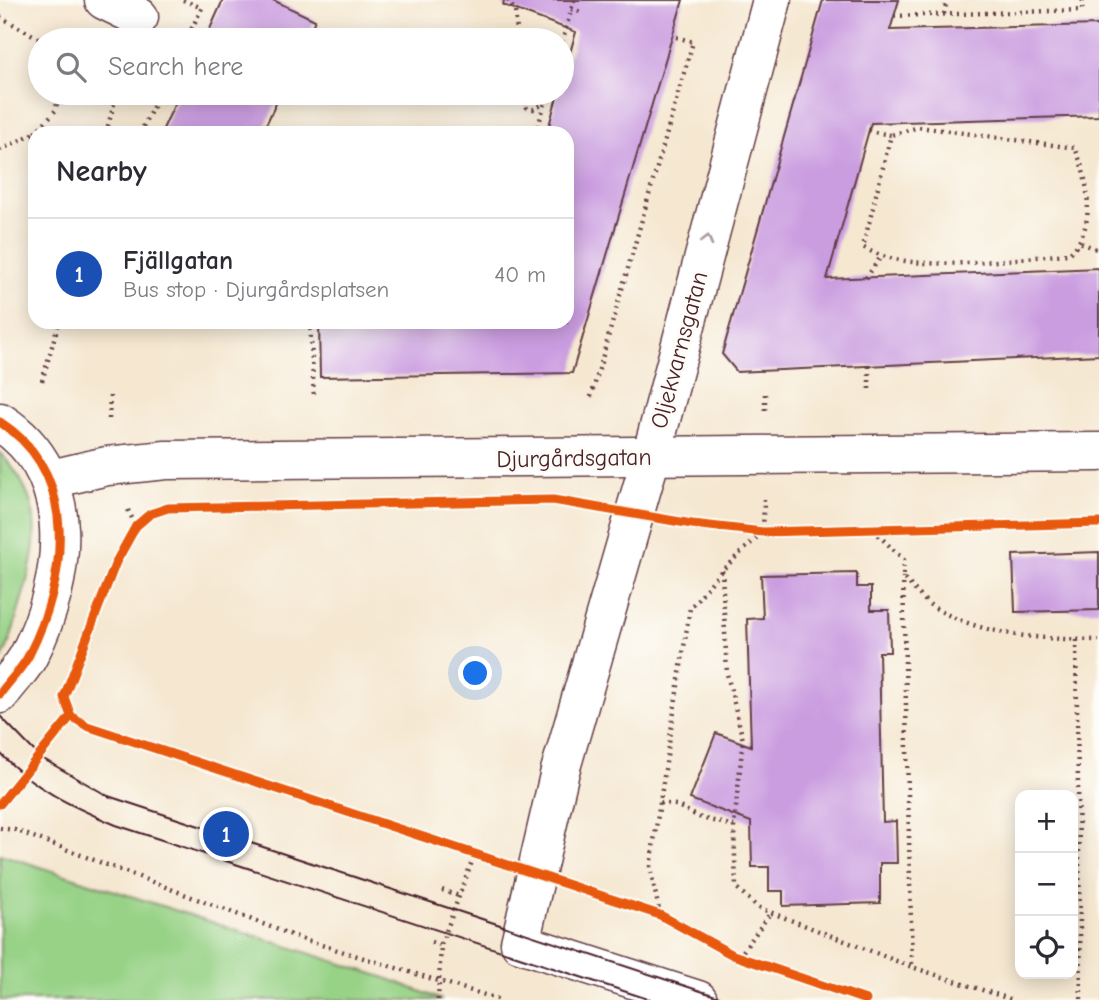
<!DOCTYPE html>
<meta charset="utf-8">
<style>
body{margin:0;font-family:"Comic Neue",sans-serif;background:#f2f2f3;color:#2b2b33}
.controls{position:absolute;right:21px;bottom:21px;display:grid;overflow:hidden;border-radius:14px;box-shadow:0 4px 18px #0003}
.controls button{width:63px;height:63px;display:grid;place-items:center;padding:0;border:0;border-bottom:2px solid #e1e1e2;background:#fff;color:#2b2b33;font:35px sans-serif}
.you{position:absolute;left:476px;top:674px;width:24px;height:24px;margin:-18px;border:5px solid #fff;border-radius:50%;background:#1a73e8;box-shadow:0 0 0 10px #1a73e833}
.badge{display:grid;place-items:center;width:46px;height:46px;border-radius:50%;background:#1a73e8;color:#fff;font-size:23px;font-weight:700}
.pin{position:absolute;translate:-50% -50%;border:4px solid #fff;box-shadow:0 2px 7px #0006}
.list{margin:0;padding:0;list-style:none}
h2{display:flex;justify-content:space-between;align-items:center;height:91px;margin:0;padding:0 28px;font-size:30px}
h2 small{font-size:23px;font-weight:400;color:#7c7c81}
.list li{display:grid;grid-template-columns:46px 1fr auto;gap:21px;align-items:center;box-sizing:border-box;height:112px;padding:0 28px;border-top:2px solid #e1e1e2}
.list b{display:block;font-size:26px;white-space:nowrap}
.list p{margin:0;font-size:23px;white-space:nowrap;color:#7c7c81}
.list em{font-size:23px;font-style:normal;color:#7c7c81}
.icon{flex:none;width:38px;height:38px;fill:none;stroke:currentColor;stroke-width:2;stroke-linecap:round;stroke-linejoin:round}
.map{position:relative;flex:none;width:1099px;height:1000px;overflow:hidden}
.search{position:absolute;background:#fff;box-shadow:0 4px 18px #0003;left:28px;top:28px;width:546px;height:77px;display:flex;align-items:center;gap:18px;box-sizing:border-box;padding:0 24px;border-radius:38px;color:#7c7c81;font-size:26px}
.panel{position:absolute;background:#fff;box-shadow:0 4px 18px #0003;left:28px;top:126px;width:546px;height:203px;border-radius:21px}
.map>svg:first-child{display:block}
.green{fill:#97d286;stroke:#707858;stroke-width:2}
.building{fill:#ca9de0}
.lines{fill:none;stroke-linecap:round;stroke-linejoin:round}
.minor-casing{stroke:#643d44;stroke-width:41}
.tertiary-casing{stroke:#643d44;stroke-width:41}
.path{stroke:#643d44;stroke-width:4.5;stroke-dasharray:2 5;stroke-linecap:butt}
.minor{stroke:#fff;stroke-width:38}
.tertiary{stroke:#fff;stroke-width:38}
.tram{stroke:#4a1f2b;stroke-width:2}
.cycleway-casing{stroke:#fdfcf7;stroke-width:13}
.cycleway{stroke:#e8590c;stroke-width:9}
.oneway{stroke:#ae9aa0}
.labels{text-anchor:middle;stroke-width:6;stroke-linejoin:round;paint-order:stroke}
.street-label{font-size:24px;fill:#4a1f2b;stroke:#fdfcf7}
</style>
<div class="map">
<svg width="1099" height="1000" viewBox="0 0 1099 1000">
<rect width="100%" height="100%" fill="#fdfcf7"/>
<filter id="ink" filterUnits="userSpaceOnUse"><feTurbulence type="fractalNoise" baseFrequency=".0143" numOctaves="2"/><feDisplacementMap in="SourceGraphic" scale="14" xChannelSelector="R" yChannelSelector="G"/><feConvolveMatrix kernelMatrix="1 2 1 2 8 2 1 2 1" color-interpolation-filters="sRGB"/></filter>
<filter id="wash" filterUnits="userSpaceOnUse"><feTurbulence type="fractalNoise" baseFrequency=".00686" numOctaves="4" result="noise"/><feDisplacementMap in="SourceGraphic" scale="28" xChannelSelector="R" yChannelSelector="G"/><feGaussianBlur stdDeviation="1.57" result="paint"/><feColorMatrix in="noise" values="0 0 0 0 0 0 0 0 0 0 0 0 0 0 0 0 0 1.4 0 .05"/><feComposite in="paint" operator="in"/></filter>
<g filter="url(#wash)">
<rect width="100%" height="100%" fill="#f5e7d0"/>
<g class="green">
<path d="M0,453C47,501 38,546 20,605C15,624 10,645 0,662Z"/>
<polygon points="0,854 389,979 442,1000 0,1000"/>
</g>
<g id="blocks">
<g class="building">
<polygon points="223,0 273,0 315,20 306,40 205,40"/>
<polygon points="504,0 683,0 572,373 320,377 319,322 567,322 567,133 547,133 558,93 562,93 562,80 576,32 503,5"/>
<polygon points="823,0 899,0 890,30 1099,25 1099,116 871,123 827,279 1099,268 1099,355 737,372 722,354"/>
<polygon points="180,93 281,93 262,133 161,133"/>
<polygon points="1099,552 1099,610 1015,612 1013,555"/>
<polygon points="857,573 857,587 871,587 871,610 889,610 890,652 879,652 883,822 896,821 897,863 880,863 880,903 783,906 783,891 769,891 769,867 752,867 751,822 690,799 716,733 751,746 747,619 763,618 761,575"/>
</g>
</g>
</g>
<g filter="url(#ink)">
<use href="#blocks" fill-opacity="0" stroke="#643d44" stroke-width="2"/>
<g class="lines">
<defs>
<g id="minor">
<polyline points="104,0 139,17"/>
<polyline points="698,1000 520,943 560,771 651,457 772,0"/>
</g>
<g id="tertiary">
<path d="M0,422C81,474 67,580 29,655C22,669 9,681 0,694"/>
<polyline points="51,479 107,466 166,460 1099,452"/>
</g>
</defs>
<use href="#minor" class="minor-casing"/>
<use href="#tertiary" class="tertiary-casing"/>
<g class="path">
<polyline points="183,0 202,8 186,40"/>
<polyline points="508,0 515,11 518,40"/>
<polyline points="571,9 581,12"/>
<polyline points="944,14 947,0"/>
<polyline points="894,16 1082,10 1083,0"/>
<polyline points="0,17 42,40"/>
<polyline points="562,42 574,0"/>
<polyline points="523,93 527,108 533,109 544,104"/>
<path d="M868,131L891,135L863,247C911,277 1012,258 1069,254C1097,229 1089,180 1075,148L919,127L891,135"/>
<polyline points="35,133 56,110 58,93"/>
<polyline points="106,133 117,93"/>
<polyline points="140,133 160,93"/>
<polyline points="536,133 548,93"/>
<polyline points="0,150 35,133"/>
<polyline points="1081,243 1099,250"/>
<polyline points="866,278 880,258"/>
<polyline points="310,322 314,397"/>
<polyline points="869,366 869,390"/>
<polyline points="42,381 59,322"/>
<polyline points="591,397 693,42 673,36"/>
<polyline points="765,410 765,393"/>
<polyline points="109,419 110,395"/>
<polyline points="128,510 136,526"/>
<path d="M873,530L904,560L903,577C913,587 923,601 935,608C985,637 1043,639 1099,640"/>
<polyline points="722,570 727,674 743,740 734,826 736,887 757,907 912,967 1013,1000"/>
<polyline points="903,577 912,967"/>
<polyline points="1076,640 1081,1000"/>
<polyline points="660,803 676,805 701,818 734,826"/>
<polyline points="0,828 15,830 305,940 501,1000"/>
<polyline points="442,890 459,896"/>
<polyline points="660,915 650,867 690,608 722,570 763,532 764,499"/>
<polyline points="431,942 441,945"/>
<polyline points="739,957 771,912"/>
<polyline points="438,1000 441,945 474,856"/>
</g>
<use href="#minor" class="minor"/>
<use href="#tertiary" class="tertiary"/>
<g class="tram">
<polyline points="0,716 40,757 108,796 728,1000"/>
<path d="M0,753C34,789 71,806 116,825L651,1000"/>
</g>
<defs>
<g id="cycleway">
<path d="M0,422C81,474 67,580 29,655C22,669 9,681 0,694"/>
<polyline points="0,804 71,716"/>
<polyline points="866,1000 733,955 660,915 87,726 71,716 64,697 116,562 136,526 150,514 168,508 553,500 692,524 763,532 1099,523"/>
</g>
</defs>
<use href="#cycleway" class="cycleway-casing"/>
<use href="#cycleway" class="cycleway"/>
</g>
<defs><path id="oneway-chevron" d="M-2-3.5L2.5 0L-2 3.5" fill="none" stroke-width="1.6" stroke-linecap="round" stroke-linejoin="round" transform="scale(1.75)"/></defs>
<use class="oneway" href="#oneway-chevron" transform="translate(707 240) rotate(-75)"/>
</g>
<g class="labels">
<g class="street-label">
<text transform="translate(679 350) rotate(-75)" y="8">Oljekvarnsgatan</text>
<text transform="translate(574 458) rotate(-1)" y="8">Djurgårdsgatan</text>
</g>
</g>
</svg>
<div class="controls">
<button>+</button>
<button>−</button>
<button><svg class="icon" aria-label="locate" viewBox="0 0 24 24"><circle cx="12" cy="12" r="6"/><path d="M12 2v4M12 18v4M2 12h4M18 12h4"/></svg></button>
</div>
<div class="you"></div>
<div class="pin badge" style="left:226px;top:834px;background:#1a4fb4">1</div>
<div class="search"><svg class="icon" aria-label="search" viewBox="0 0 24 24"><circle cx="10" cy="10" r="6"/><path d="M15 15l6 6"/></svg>Search here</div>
<section class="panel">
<h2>Nearby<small></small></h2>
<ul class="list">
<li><span class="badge" style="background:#1a4fb4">1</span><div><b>Fjällgatan</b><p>Bus stop · Djurgårdsplatsen</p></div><em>40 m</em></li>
</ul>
</section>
</div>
